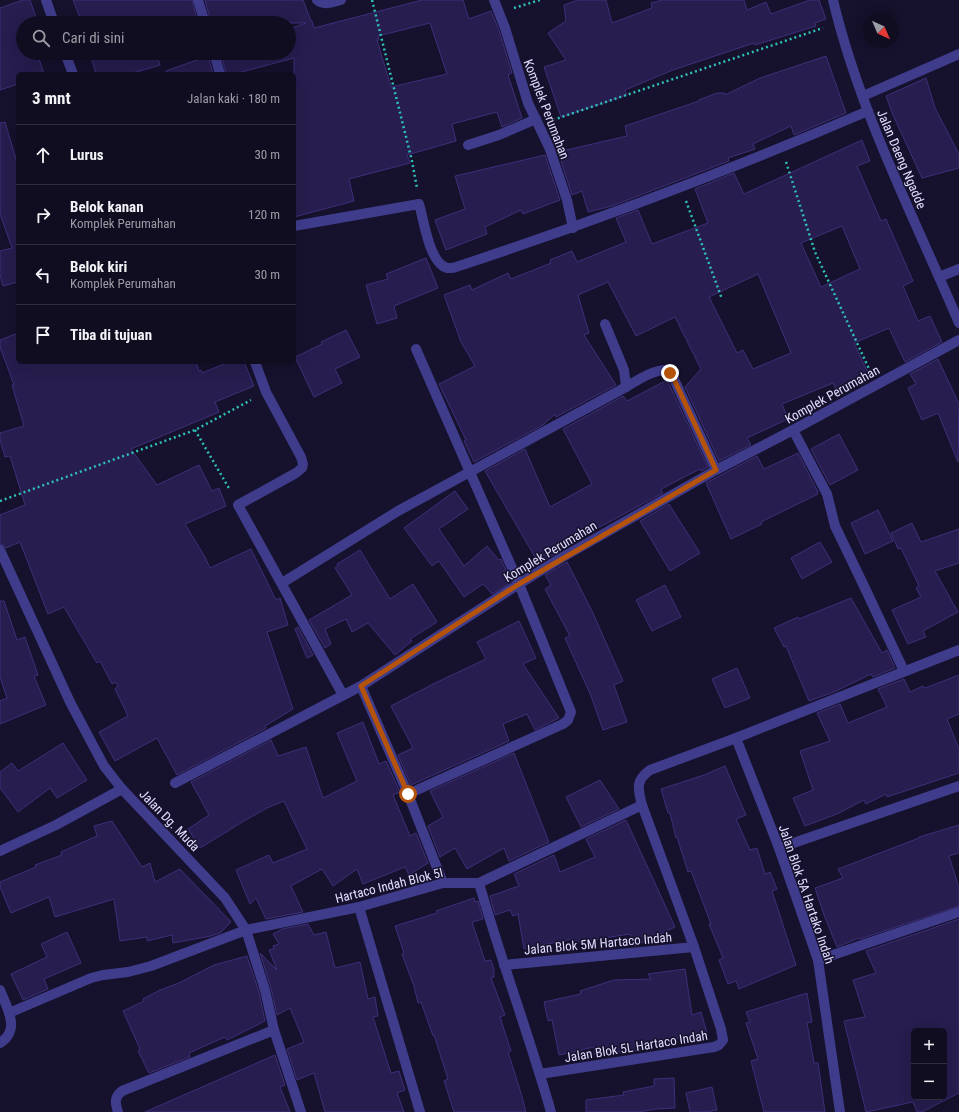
<!DOCTYPE html>
<html lang="id">
<meta charset="utf-8">
<style>
body{margin:0;font-family:"Roboto Condensed",sans-serif;background:#1e1b2e;color:#f1f3f6}
.controls{position:absolute;right:12px;bottom:12px;display:grid;overflow:hidden;border-radius:6px;box-shadow:0 4px 16px #0002}
.controls button{width:36px;height:36px;display:grid;place-items:center;padding:0;border:0;border-bottom:1px solid #302d3f;background:#100d21;color:#f1f3f6;font:20px sans-serif}
.compass{position:absolute;left:863px;top:12px;width:36px;height:36px;border-radius:50%;background:#100d21;box-shadow:0 4px 16px #0002;rotate:136deg}
.stop{position:absolute;width:12px;height:12px;margin:-9px;border:3px solid #b45309;border-radius:50%;background:#fff}
.stop.end{background:#b45309;border-color:#fff;box-shadow:0 1px 4px #0008}
.list{margin:0;padding:0;list-style:none}
h2{display:flex;justify-content:space-between;align-items:center;height:52px;margin:0;padding:0 16px;font-size:17px}
h2 small{font-size:13px;font-weight:400;color:#9c9ca5}
.list li{display:grid;grid-template-columns:26px 1fr auto;gap:12px;align-items:center;box-sizing:border-box;height:60px;padding:0 16px;border-top:1px solid #302d3f}
.list b{display:block;font-size:15px;white-space:nowrap}
.list p{margin:0;font-size:13px;white-space:nowrap;color:#9c9ca5}
.list em{font-size:13px;font-style:normal;color:#9c9ca5}
.icon{flex:none;width:22px;height:22px;fill:none;stroke:currentColor;stroke-width:2;stroke-linecap:round;stroke-linejoin:round}
.map{position:relative;flex:none;width:959px;height:1112px;overflow:hidden}
.search{position:absolute;background:#100d21;box-shadow:0 4px 16px #0002;left:16px;top:16px;width:280px;height:44px;display:flex;align-items:center;gap:10px;box-sizing:border-box;padding:0 14px;border-radius:22px;color:#9c9ca5;font-size:15px}
.panel{position:absolute;background:#100d21;box-shadow:0 4px 16px #0002;left:16px;top:72px;width:280px;height:292px;border-radius:6px}
.map>svg:first-child{display:block}
.building{fill:#271d4e;stroke:#3e2f7a;fill-rule:evenodd}
.lines{fill:none;stroke-linecap:round;stroke-linejoin:round}
.path{stroke:#2fc1b8;stroke-width:2.5;stroke-dasharray:2 3;stroke-linecap:butt}
.minor{stroke:#3f3c8c;stroke-width:10}
.route{stroke:#b45309;stroke-width:5}
.labels{text-anchor:middle;stroke-width:3;stroke-linejoin:round;paint-order:stroke}
.street-label{font-size:13px;fill:#e1ddff;stroke:#16112c}
</style>
<div class="map">
<svg width="959" height="1112" viewBox="0 0 959 1112">
<rect width="100%" height="100%" fill="#16112c"/>
<g class="building">
<polygon points="23,0 30,0 38,23 23,23 23,53 37,53 44,74 18,74 18,84 0,90 0,8"/>
<polygon points="73,0 192,0 198,23 82,23"/>
<path d="M205,0H303L311,21H312L314,28L422,0H463L469,19L491,11L499,30L512,73L508,75L522,118L502,127L497,112L452,124L456,141L407,155L410,163L349,179L354,201L294,217V58L234,74H226L221,53H289V29L306,23H211ZM430,23L447,74L391,87L377,40H379L378,36Z"/>
<polygon points="578,0 606,0 612,23 652,8 651,3 663,0 744,0 747,10 766,2 771,14 810,0 819,0 826,19 815,23 816,26 755,45 754,43 673,70 625,90 627,95 561,117 544,67 566,60 548,33 566,21 564,5"/>
<polygon points="90,53 156,53 160,65 130,74 96,74"/>
<polygon points="208,56 213,74 167,74 166,71"/>
<polygon points="826,56 846,113 794,135 791,126 753,144 755,149 728,158 729,161 612,206 588,212 582,191 572,195 558,152 627,136 625,126 699,101 699,100 717,93 725,93 725,95 760,78"/>
<polygon points="926,78 935,108 959,154 959,168 922,178 893,115 886,96"/>
<polygon points="5,122 18,166 18,282 3,286 0,275 0,251 12,248 0,214 0,123"/>
<path d="M862,140L870,161L857,166L881,221L886,219L913,281L903,286L918,321L930,316L942,342L905,362L889,328L854,343L869,375L836,390L833,383L782,404L788,419L747,438L751,445L719,461L685,387L701,369L675,317L636,336L608,282L578,295L589,333L584,335L616,385L556,417L555,414L543,425L474,462L464,441L466,440L439,384L475,366L461,342L444,295L470,285L472,290L508,273L511,279L551,263L550,260L572,251L577,262L626,242L616,218L638,210L652,244L708,223L695,189L734,173L744,194ZM842,226L860,269L821,287L801,243ZM758,274L791,353L753,369L743,350L737,353L709,297Z"/>
<polygon points="545,155 560,200 523,214 521,210 485,227 487,234 446,250 435,220 465,209 455,176"/>
<polygon points="426,258 438,288 394,306 397,318 377,324 366,285 388,279 386,274"/>
<polygon points="346,330 360,357 335,369 342,383 314,397 295,357 322,344 321,342"/>
<polygon points="18,333 18,362 196,362 199,371 201,370 202,373 229,362 244,362 254,386 215,402 219,412 131,449 157,485 199,465 212,491 219,488 226,506 185,524 205,557 210,568 251,549 276,600 280,598 288,625 267,632 293,709 265,726 266,728 177,775 157,738 115,761 99,732 128,716 115,689 118,686 116,682 112,684 100,661 97,663 64,607 48,614 20,542 6,548 3,545 0,544 0,515 25,505 10,456 5,457 0,440 0,433 24,426 12,385 14,385 0,347 0,340"/>
<polygon points="938,359 959,404 958,462 938,413 922,420 908,388 916,384 910,374"/>
<polygon points="667,380 708,467 701,471 700,469 663,488 661,490 663,493 559,549 560,551 539,564 485,471 525,449 550,507 592,484 563,429 623,396 627,401"/>
<polygon points="839,434 858,470 830,485 811,449"/>
<polygon points="798,453 818,492 817,492 818,494 761,522 762,524 731,539 706,483 757,456 764,469"/>
<polygon points="455,491 468,509 439,529 464,566 487,546 499,560 501,559 511,582 492,594 483,584 464,597 439,561 432,566 404,528"/>
<polygon points="669,504 700,553 670,571 640,521"/>
<polygon points="878,510 893,541 865,554 851,523"/>
<polygon points="912,523 921,542 959,529 959,563 935,571 958,612 923,631 926,637 908,644 892,610 921,597 916,588 919,586 901,548 898,549 891,533"/>
<polygon points="820,542 832,562 802,579 791,558"/>
<polygon points="360,550 390,599 413,584 437,622 410,639 412,641 395,655 368,623 352,632 346,619 325,629 331,644 325,648 309,620 352,595 335,568 338,566 337,564"/>
<polygon points="567,562 592,611 623,681 614,685 627,722 603,730 591,696 565,638 570,636 545,589 551,585 545,575"/>
<polygon points="665,585 681,617 652,631 636,600"/>
<polygon points="851,598 882,653 887,650 895,668 873,677 871,674 834,692 809,701 786,646 784,647 774,628 798,617 799,619"/>
<polygon points="0,601 4,601 17,640 25,637 38,675 34,676 46,705 0,724 0,701 7,698 0,677"/>
<polygon points="519,621 536,658 523,664 559,718 535,730 527,714 503,724 509,741 411,785 398,755 413,748 391,706 433,684 486,659 477,642"/>
<polygon points="298,627 313,655 307,658 295,629"/>
<polygon points="737,668 750,698 725,708 712,679"/>
<polygon points="959,675 959,714 947,719 959,749 959,773 887,797 886,794 866,804 864,800 837,814 805,826 793,798 813,790 800,751 830,741 817,713 840,704 848,723 887,707 878,689 904,679 910,692 923,686 925,688"/>
<polygon points="363,722 379,764 386,761 400,792 393,795 410,836 416,833 428,863 409,875 405,867 363,884 357,869 333,886 322,869 291,886 303,912 266,919 256,898 250,904 236,870 269,855 273,863 307,849 284,801 267,808 244,821 200,848 188,829 209,815 191,782 271,740 278,756 306,747 323,798 357,781 337,733"/>
<polygon points="63,743 87,780 57,798 50,788 18,812 0,788 0,772 12,763 18,771"/>
<polygon points="514,753 549,842 509,861 504,848 467,869 455,848 440,857 428,826 443,817 430,791"/>
<polygon points="725,766 746,815 736,819 750,850 757,848 765,874 770,872 777,889 772,891 796,965 739,989 736,981 728,984 719,960 723,958 709,924 711,924 691,871 688,872 677,837 676,838 670,813 668,813 661,789 704,775"/>
<polygon points="600,780 619,809 581,827 566,797"/>
<polygon points="626,820 675,927 635,946 630,934 573,943 572,939 524,949 518,914 513,916 510,910 495,915 490,896 519,886 514,874 554,855 560,872 595,857 586,839"/>
<polygon points="112,821 142,867 150,863 155,882 180,869 231,922 220,933 211,936 173,943 172,935 147,941 147,937 120,941 114,899 55,917 49,897 11,913 0,887 0,882 36,867 35,865 62,855 61,852 97,836 94,826"/>
<polygon points="959,825 959,853 949,856 959,888 959,906 860,939 859,938 837,947 824,915 815,888 843,878 838,869 919,838 919,837"/>
<polygon points="474,898 475,902 478,901 483,919 472,922 485,961 491,960 494,970 494,977 491,978 505,1015 500,1017 511,1051 508,1052 521,1093 526,1112 454,1112 444,1081 448,1079 434,1035 433,1036 421,1002 418,1003 414,986 402,954 404,953 395,926 437,913 436,911"/>
<path d="M959,919V1093L922,1112H917L913,1102L866,1112L844,1021L865,1017L853,980L876,973L866,951ZM914,1031H944V1097H914Z"/>
<polygon points="308,924 314,935 326,932 335,968 360,962 368,999 375,997 378,1016 373,1017 391,1073 399,1071 405,1090 397,1093 404,1112 325,1112 314,1073 297,1080 287,1049 304,1042 290,1008 277,1015 271,988 260,953 277,970 269,950 274,949 273,946 279,944 273,934 282,929"/>
<polygon points="67,932 81,963 44,979 48,989 23,1000 11,974 47,957 41,944"/>
<polygon points="247,956 259,992 265,1021 227,1040 225,1037 189,1053 190,1057 149,1073 138,1051 140,1049 123,1011 144,1001 143,999 160,990 179,983 214,965"/>
<polygon points="685,969 692,1015 701,1012 707,1033 685,1039 684,1038 645,1042 647,1047 628,1053 627,1051 595,1055 594,1047 559,1055 552,1020 548,1021 544,1002 581,994 580,991 614,980 651,979 648,974"/>
<polygon points="807,993 812,1022 807,1023 814,1063 818,1063 825,1112 764,1112 751,1061 758,1059 746,1023 750,1022 746,1012"/>
<polygon points="275,1055 285,1085 280,1087 290,1112 145,1112"/>
<polygon points="674,1078 675,1108 656,1109 639,1112 586,1112 586,1100 624,1095 623,1092 654,1086 654,1079"/>
<polygon points="712,1087 717,1110 706,1112 690,1112 686,1093"/>
</g>
<g class="lines">
<g class="path">
<polyline points="372,0 412,161 417,188"/>
<polyline points="514,8 540,0"/>
<polyline points="553,120 823,28"/>
<polyline points="786,162 815,252 870,371"/>
<polyline points="686,201 722,299"/>
<polyline points="195,430 230,490"/>
<polyline points="0,501 195,430 251,400"/>
</g>
<g class="minor">
<polyline points="46,0 54,23"/>
<polyline points="198,0 205,23"/>
<path d="M317,0C324,6 333,2 341,0"/>
<polyline points="494,0 505,28 528,103 549,147 567,200 573,228"/>
<path d="M833,0C860,113 914,217 959,323"/>
<polyline points="65,53 73,74"/>
<polyline points="214,53 220,74"/>
<polyline points="863,96 959,54"/>
<polyline points="468,145 499,135 536,119"/>
<path d="M294,226L419,204C424,220 429,263 447,268C449,268 454,268 456,267C596,221 733,169 868,111"/>
<polyline points="939,277 959,269"/>
<path d="M605,324L624,370L626,387C638,380 652,370 667,370L673,377L716,470"/>
<polyline points="255,362 266,392 301,457 303,464 302,468 296,473 238,505 343,695"/>
<polyline points="793,430 827,494 835,526 863,584 904,671"/>
<polyline points="0,550 70,702 104,766 122,789 225,898 246,930 265,990 274,1030 301,1112"/>
<polyline points="282,583 398,511 626,387"/>
<polyline points="361,686 408,794 443,883"/>
<polyline points="736,738 779,848 818,960 840,1112"/>
<polyline points="175,783 361,686 519,584 561,558 716,470 793,430 959,340"/>
<polyline points="408,794 563,724 568,720 571,712 519,584 416,349"/>
<polyline points="779,848 959,786"/>
<polyline points="0,851 56,825 122,789"/>
<path d="M479,883C501,960 529,1035 551,1112"/>
<polyline points="359,907 420,1112"/>
<polyline points="818,960 959,912"/>
<polyline points="504,965 694,947"/>
<path d="M0,990C7,1008 21,1030 0,1043"/>
<polyline points="9,1013 91,978 103,975 128,972 151,966 246,930 359,907 443,883 479,883 642,805"/>
<path d="M540,1074L714,1047L719,1045L723,1040L721,1029L694,947L642,805C638,788 635,781 650,770L736,738L959,650"/>
<path d="M118,1112C115,1103 114,1097 122,1091L274,1030"/>
</g>
</g>
<g class="lines">
<polyline class="route" points="408,794 361,686 519,584 716,470 673,377 670,373"/>
</g>
<g class="labels">
<g class="street-label">
<text transform="translate(547 109) rotate(69)" y="5">Komplek Perumahan</text>
<text transform="translate(902 159) rotate(67)" y="5">Jalan Daeng Ngadde</text>
<text transform="translate(832 394) rotate(-29)" y="5">Komplek Perumahan</text>
<text transform="translate(550 551) rotate(-31)" y="5">Komplek Perumahan</text>
<text transform="translate(170 820) rotate(46)" y="5">Jalan Dg. Muda</text>
<text transform="translate(389 885) rotate(-14)" y="5">Hartaco Indah Blok 5I</text>
<text transform="translate(807 894) rotate(71)" y="5">Jalan Blok 5A Hartako Indah</text>
<text transform="translate(598 943) rotate(-5)" y="5">Jalan Blok 5M Hartaco Indah</text>
<text transform="translate(636 1046) rotate(-9)" y="5">Jalan Blok 5L Hartaco Indah</text>
</g>
</g>
</svg>
<div class="controls">
<button>+</button>
<button>−</button>
</div>
<svg class="compass" viewBox="-18 -18 36 36"><path d="M0-13l5 13h-10z" fill="#e53935"/><path d="M0 13l5-13h-10z" fill="#9c9ca5"/></svg>
<div class="stop" style="left:408px;top:794px"></div>
<div class="stop end" style="left:670px;top:373px"></div>
<div class="search"><svg class="icon" aria-label="search" viewBox="0 0 24 24"><circle cx="10" cy="10" r="6"/><path d="M15 15l6 6"/></svg>Cari di sini</div>
<section class="panel">
<h2>3 mnt<small>Jalan kaki · 180 m</small></h2>
<ul class="list">
<li><svg class="icon" aria-label="ahead" viewBox="0 0 24 24"><path d="M12 20V5M6 11l6-6 6 6"/></svg><div><b>Lurus</b></div><em>30 m</em></li>
<li><svg class="icon" aria-label="right" viewBox="0 0 24 24"><path d="M7 20v-9h11M14 6l5 5-5 5"/></svg><div><b>Belok kanan</b><p>Komplek Perumahan</p></div><em>120 m</em></li>
<li><svg class="icon" aria-label="left" viewBox="0 0 24 24"><path d="M17 20v-9H6M10 6l-5 5 5 5"/></svg><div><b>Belok kiri</b><p>Komplek Perumahan</p></div><em>30 m</em></li>
<li><svg class="icon" aria-label="arrive" viewBox="0 0 24 24"><path d="M6 21V4h12l-3 4 3 4H6"/></svg><div><b>Tiba di tujuan</b></div></li>
</ul>
</section>
</div>
